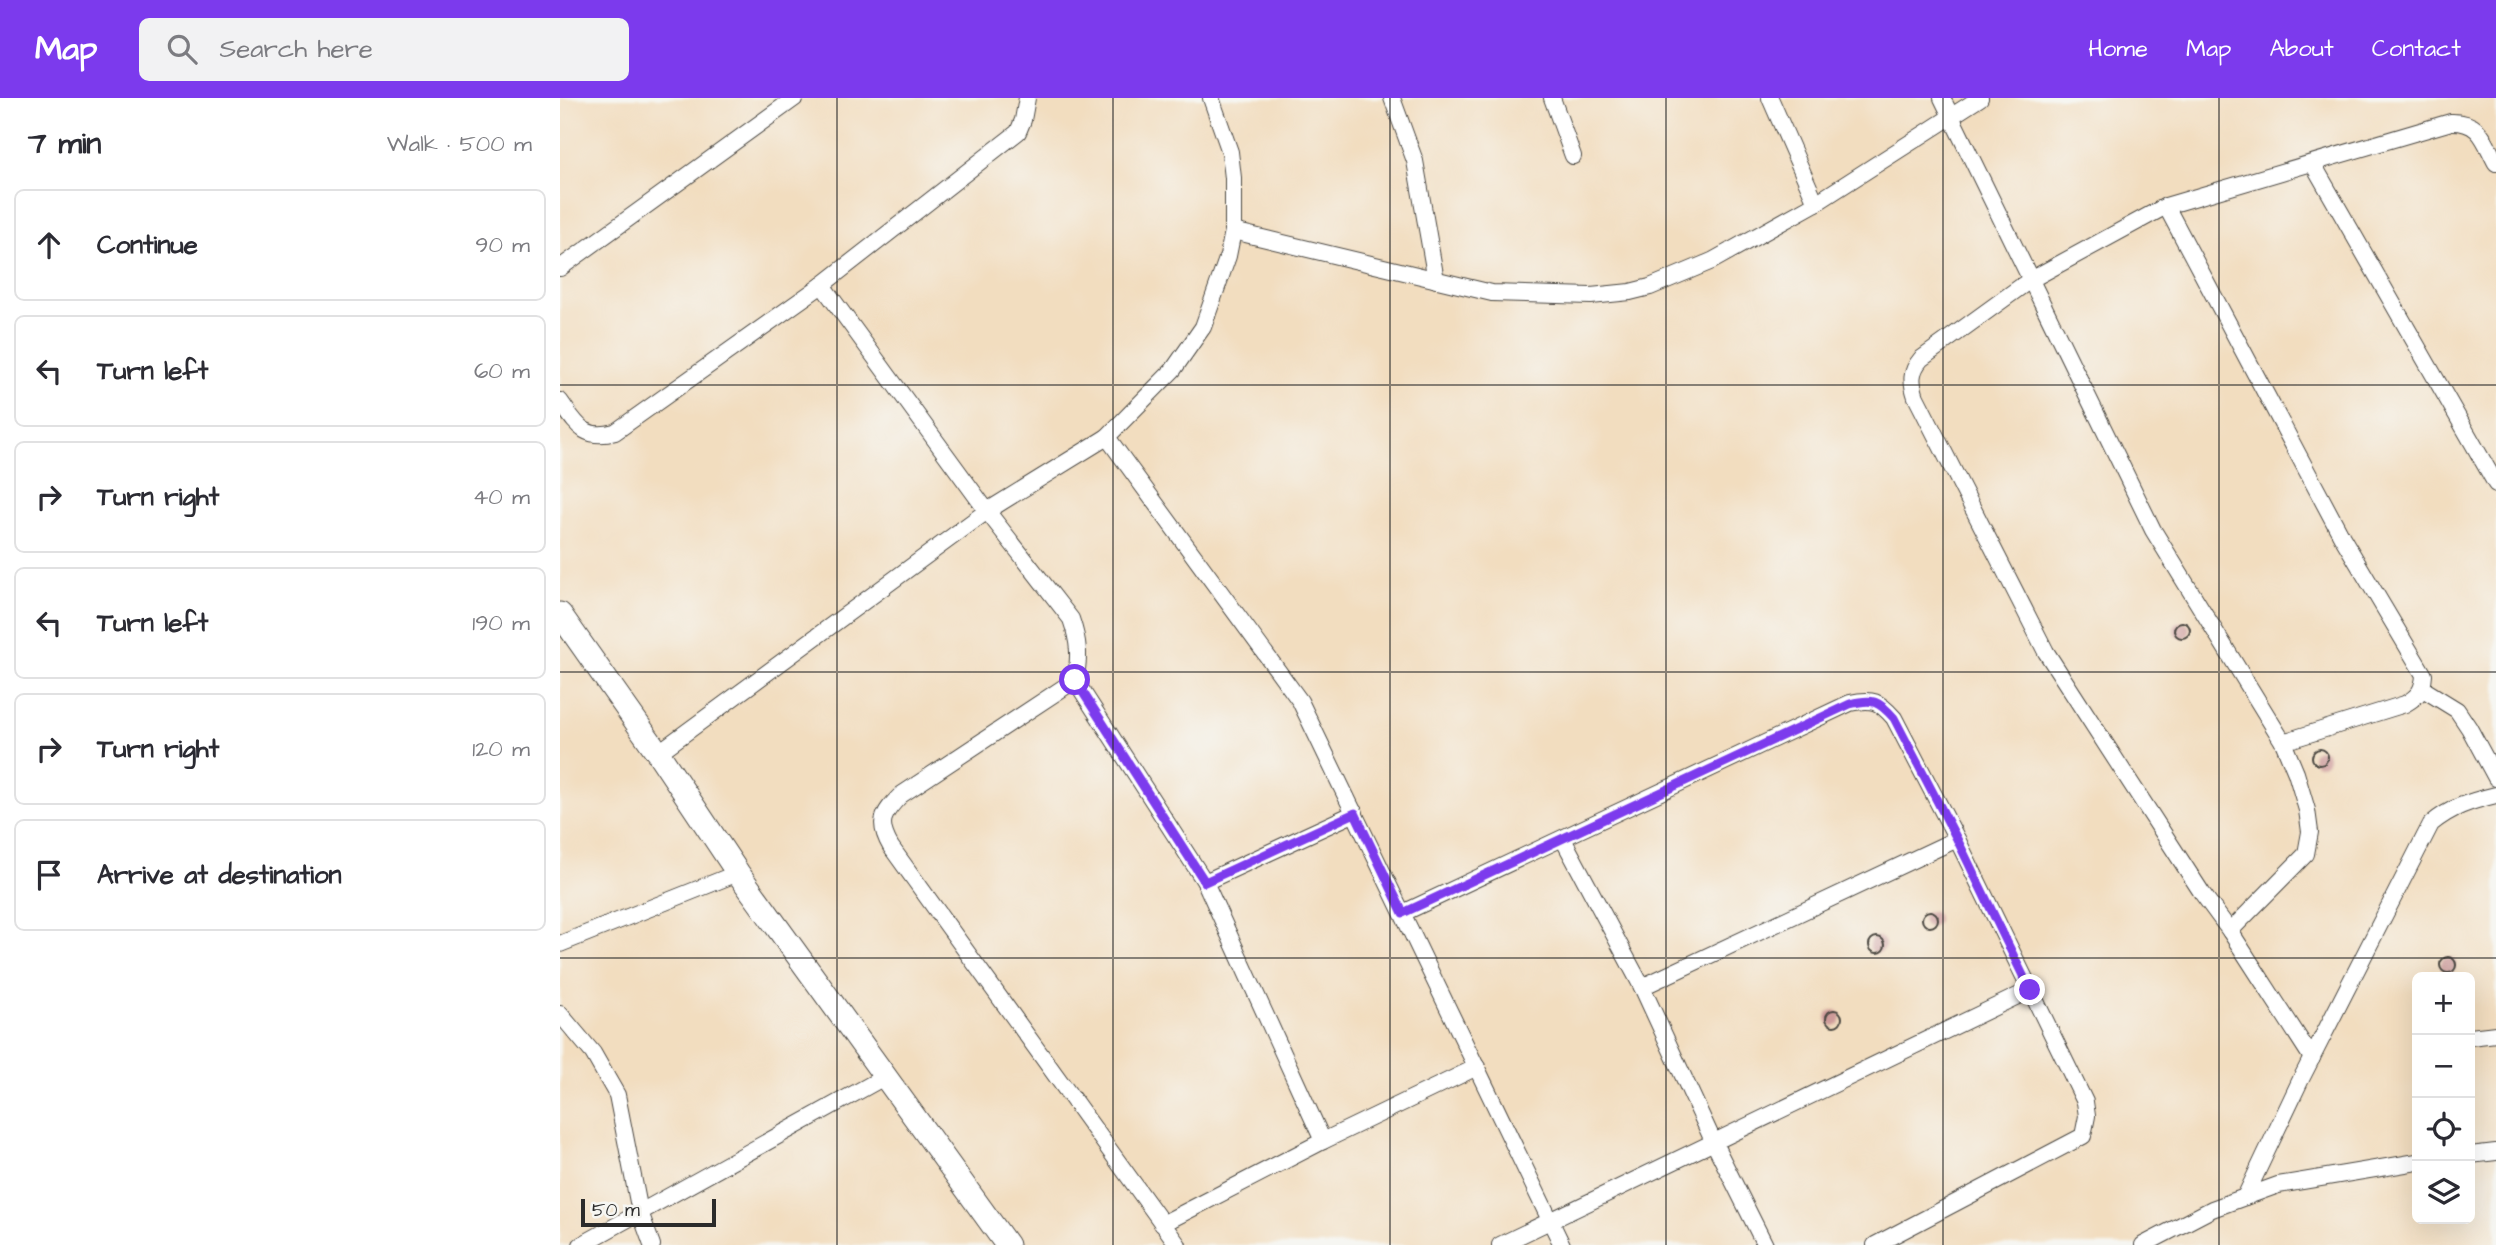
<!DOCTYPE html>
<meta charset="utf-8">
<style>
body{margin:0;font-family:"Architects Daughter",sans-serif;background:#f2f2f3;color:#2b2b33}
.controls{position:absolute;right:21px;bottom:21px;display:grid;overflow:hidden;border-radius:10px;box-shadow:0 7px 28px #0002}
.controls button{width:63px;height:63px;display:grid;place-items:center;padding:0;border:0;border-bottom:2px solid #e1e1e2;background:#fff;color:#2b2b33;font:35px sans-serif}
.scale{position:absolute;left:21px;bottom:18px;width:135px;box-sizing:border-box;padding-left:7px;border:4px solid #2b2b2b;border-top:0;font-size:19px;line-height:24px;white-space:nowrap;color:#2b2b2b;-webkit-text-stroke:5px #f6f6f2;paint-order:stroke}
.stop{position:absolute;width:21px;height:21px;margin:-16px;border:5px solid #7c3aed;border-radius:50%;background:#fff}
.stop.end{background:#7c3aed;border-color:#fff;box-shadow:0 2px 7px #0008}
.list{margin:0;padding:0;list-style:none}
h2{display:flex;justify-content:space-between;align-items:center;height:91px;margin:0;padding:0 28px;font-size:30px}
h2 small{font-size:23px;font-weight:400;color:#7c7c81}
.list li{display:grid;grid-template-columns:46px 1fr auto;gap:21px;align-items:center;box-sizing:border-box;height:112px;margin:0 14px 14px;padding:0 14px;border:2px solid #e1e1e2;border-radius:10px}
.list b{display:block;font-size:26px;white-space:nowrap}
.list em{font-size:23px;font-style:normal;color:#7c7c81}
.icon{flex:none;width:38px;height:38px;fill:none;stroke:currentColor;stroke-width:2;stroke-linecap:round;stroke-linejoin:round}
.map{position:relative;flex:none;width:1936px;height:1147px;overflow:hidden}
header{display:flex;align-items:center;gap:42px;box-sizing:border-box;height:98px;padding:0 35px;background:#7c3aed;color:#fff}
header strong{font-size:33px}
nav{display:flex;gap:38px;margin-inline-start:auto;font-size:24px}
.search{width:490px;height:63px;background:#f2f2f3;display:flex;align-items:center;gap:18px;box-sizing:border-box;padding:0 24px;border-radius:10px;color:#7c7c81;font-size:26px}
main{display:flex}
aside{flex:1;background:#fff}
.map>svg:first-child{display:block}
.building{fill:#cd9a99}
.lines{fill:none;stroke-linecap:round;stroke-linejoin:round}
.street-casing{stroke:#494641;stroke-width:18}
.secondary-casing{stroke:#494641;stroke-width:25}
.street{stroke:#fff;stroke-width:16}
.secondary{stroke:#fff;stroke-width:23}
.route{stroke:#7c3aed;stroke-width:9}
.grid{fill:none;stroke:#2b2b2b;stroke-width:2;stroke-opacity:0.55}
</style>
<header>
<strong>Map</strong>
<div class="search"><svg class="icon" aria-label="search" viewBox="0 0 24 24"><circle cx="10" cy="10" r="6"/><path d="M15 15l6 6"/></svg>Search here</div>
<nav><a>Home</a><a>Map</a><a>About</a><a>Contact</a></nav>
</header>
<main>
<aside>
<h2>7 min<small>Walk · 500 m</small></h2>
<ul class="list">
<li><svg class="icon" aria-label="ahead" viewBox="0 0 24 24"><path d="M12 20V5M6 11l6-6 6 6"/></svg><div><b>Continue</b></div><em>90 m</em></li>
<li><svg class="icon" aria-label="left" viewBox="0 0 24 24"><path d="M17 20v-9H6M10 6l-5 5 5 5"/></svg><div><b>Turn left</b></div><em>60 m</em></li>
<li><svg class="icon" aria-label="right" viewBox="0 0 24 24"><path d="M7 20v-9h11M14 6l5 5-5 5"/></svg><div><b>Turn right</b></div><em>40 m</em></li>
<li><svg class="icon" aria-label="left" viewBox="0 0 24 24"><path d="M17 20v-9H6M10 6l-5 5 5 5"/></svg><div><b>Turn left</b></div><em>190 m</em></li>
<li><svg class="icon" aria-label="right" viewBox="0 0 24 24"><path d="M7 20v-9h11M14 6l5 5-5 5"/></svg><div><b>Turn right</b></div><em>120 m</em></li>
<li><svg class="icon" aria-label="arrive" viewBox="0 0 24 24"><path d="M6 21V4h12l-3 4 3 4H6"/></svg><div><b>Arrive at destination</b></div></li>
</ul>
</aside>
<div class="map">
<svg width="1936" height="1147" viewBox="0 0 1936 1147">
<rect width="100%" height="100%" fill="#f6f6f2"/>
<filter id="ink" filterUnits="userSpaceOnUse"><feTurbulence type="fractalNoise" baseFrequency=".0143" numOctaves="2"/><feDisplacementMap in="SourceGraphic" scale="14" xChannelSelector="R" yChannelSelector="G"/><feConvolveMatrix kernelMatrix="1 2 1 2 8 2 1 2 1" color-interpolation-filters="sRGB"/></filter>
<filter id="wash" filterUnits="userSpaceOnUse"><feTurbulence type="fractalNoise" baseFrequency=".00686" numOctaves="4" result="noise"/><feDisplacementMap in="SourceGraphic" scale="28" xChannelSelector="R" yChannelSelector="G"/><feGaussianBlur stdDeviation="1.57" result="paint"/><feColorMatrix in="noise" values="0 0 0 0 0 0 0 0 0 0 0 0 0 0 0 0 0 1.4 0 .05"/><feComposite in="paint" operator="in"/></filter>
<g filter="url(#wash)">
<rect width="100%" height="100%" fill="#f2ddbf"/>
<g id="blocks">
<g class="building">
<circle cx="1622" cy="532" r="8"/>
<circle cx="1760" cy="659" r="8"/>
<circle cx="1370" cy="821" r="8"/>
<circle cx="1317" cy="847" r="8"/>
<circle cx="1888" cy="867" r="8"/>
<circle cx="1274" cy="920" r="8"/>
</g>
</g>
</g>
<g filter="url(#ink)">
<use href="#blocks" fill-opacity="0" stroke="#494641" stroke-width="2"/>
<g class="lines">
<defs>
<g id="street">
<polyline points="832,0 855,63 876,182"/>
<polyline points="992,0 1013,58"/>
<polyline points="1210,0 1256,105"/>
<path d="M1382,0L1593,432L1723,644L1736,675L1747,712L1750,734L1746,756L1670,833L1642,795L1486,554L1356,299C1351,284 1350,274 1361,261L1470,182L1606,108L1891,24C1921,23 1924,43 1936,65"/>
<polyline points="1753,66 1936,386"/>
<path d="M1606,108L1782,439L1864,577C1863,592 1859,598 1845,606L1723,644"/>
<polyline points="673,133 932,195 1031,198 1070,194 1090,189 1152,163 1256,105 1420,0"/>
<polyline points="0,170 235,0"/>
<path d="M262,187L427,413L511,521C519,544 520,559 515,582"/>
<path d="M0,303C16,325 23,343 55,334L262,187L458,34L463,22L467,0"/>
<polyline points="547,339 740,603 1002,1147"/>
<polyline points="1863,591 1897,612 1909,630 1936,680"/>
<polyline points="98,655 427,413 547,339 613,272 643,229 668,158 673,133 673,80 670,54 651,0"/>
<polyline points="1003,741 1082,889 1154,1045 1205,1147"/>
<polyline points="645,784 795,715"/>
<path d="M843,815L1290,605C1313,600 1319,603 1334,620L1397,741L1525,1004L1527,1018L1523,1038L1315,1147"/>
<polyline points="1670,833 1752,960"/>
<polyline points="0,846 178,775"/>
<polyline points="1082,889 1397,741"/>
<polyline points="0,916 33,955 57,997 80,1114 92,1147"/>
<polyline points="1910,939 1936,936"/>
<polyline points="1910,1057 1936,1054"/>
<path d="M1685,1099L1741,981L1871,726C1891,709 1911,703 1936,697"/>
<polyline points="602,1126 763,1043 917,969"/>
<polyline points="21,1147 326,978"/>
<path d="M618,1147L331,749C317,725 322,716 341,697L515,582L645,784L763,1043"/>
<polyline points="940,1147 1470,892"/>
<polyline points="1583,1147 1652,1111 1718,1087 1857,1064"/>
</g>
<polyline id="secondary" points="0,516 98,655 178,775 447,1147"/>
</defs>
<use href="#street" class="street-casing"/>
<use href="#secondary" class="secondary-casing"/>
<use href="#street" class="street"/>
<use href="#secondary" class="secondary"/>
</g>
</g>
<g class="lines" filter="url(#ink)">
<path class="route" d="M515,582L645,784L795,715L843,815L1290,606C1313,600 1319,603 1334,620L1397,741L1470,892"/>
</g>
<path class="grid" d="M277,0V1147M553,0V1147M830,0V1147M1106,0V1147M1383,0V1147M1659,0V1147M0,287H1936M0,574H1936M0,860H1936"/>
</svg>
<div class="controls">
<button>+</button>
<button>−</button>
<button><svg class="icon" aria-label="locate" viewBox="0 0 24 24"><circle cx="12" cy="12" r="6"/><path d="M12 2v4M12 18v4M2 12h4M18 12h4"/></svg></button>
<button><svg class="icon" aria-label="layers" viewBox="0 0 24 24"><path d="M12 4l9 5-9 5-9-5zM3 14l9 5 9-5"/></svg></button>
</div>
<div class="scale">50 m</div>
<div class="stop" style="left:515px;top:582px"></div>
<div class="stop end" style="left:1470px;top:892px"></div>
</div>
</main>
